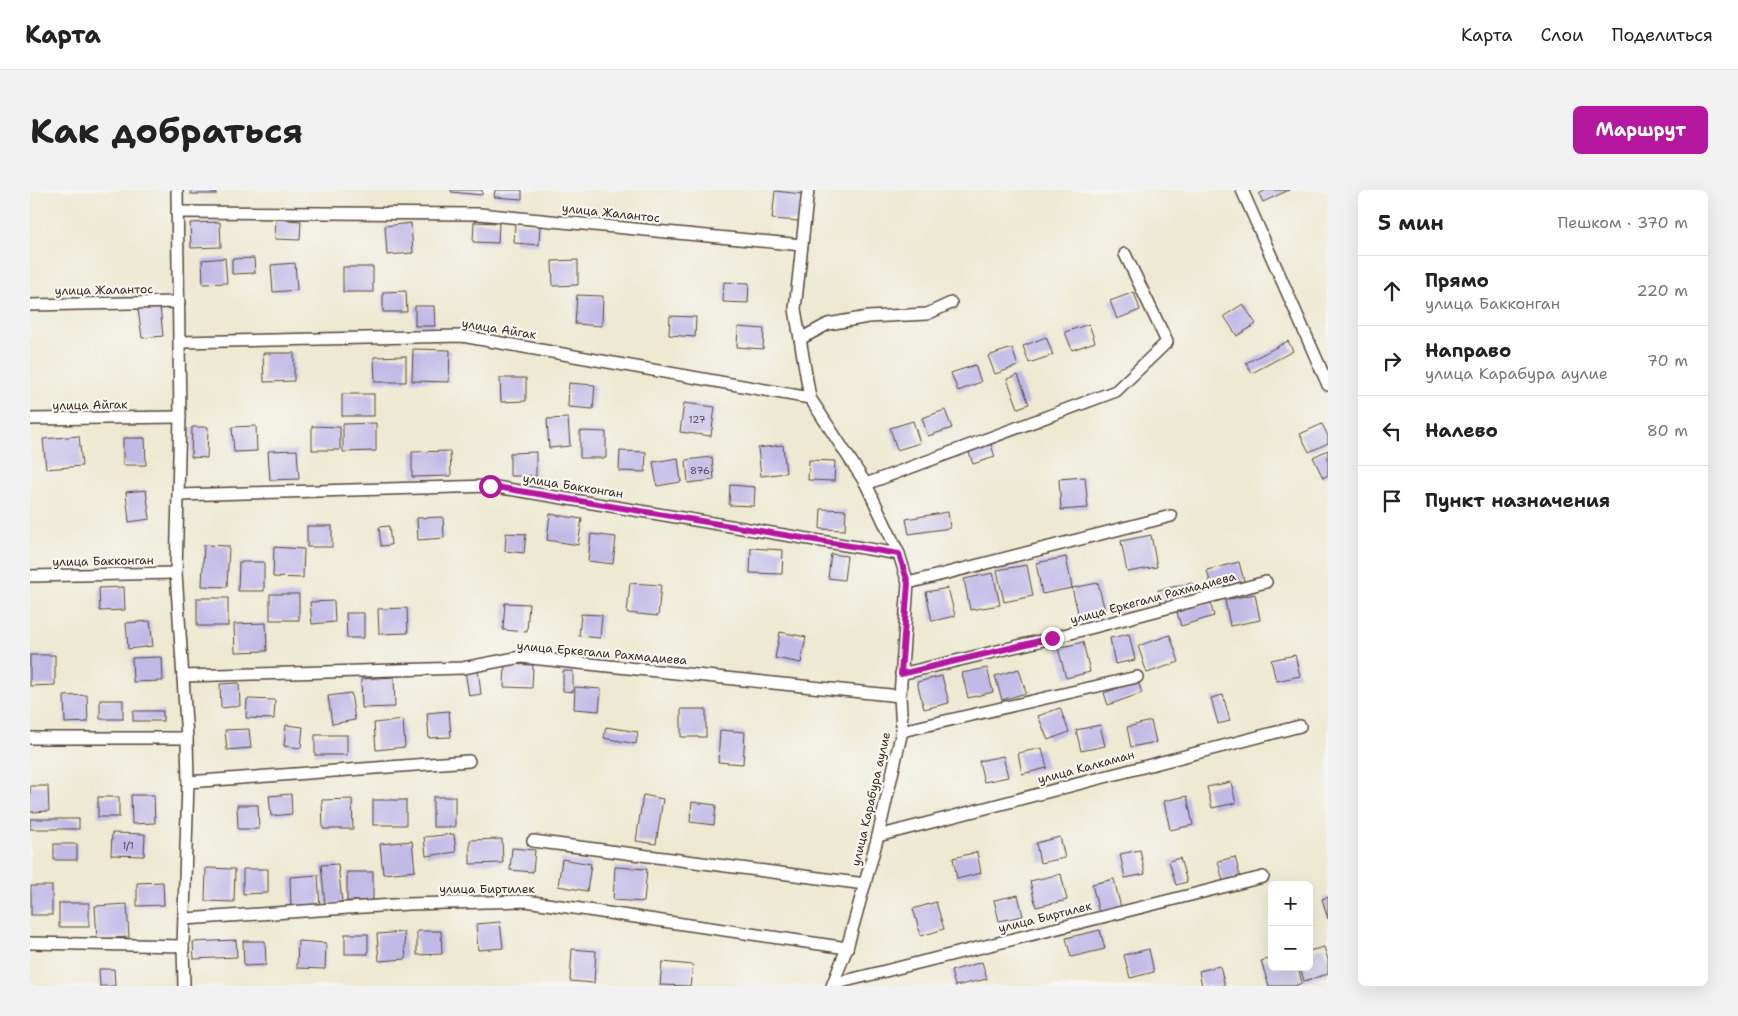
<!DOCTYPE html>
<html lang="ru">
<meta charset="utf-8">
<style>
body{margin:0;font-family:"Shantell Sans",sans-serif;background:#f2f2f2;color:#222}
.controls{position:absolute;right:15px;bottom:15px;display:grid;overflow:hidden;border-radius:8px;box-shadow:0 5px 20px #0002}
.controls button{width:45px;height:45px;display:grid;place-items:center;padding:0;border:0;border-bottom:1px solid #e0e0e0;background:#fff;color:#222;font:25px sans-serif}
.stop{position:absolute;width:15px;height:15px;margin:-11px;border:4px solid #b5179e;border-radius:50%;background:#fff}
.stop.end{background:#b5179e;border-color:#fff;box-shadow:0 1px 5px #0008}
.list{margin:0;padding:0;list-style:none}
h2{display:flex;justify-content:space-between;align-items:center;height:65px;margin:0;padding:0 20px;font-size:21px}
h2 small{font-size:16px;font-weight:400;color:#767676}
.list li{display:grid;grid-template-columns:32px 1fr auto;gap:15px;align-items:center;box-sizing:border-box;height:70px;padding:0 20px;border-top:1px solid #e0e0e0}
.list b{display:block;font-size:19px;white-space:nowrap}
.list p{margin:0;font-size:16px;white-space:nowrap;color:#767676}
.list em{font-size:16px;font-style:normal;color:#767676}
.icon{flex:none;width:28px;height:28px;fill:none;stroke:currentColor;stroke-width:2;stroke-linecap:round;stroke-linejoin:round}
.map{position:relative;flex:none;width:1298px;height:796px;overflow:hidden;border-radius:8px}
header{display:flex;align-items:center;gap:30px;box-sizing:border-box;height:70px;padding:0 25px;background:#fff;border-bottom:1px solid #e0e0e0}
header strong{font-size:24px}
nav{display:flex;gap:28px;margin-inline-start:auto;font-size:18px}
.intro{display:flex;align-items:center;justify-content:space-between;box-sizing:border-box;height:120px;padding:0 30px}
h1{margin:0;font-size:35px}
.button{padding:12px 22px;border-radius:8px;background:#b5179e;color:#fff;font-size:18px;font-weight:700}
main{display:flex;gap:30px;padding:0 30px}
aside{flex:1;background:#fff;border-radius:8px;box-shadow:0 5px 20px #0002}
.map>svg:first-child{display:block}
.building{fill:#c1bae7}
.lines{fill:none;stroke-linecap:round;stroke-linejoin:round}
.street-casing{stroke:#564739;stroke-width:14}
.street{stroke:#fff;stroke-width:11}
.route{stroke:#b5179e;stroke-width:6}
.labels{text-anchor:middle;stroke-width:4.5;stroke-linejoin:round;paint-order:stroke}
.number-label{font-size:10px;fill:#5c4e50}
.street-label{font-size:12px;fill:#3b2a1e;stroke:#f6f6f2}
</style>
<header>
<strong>Карта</strong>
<nav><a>Карта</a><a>Слои</a><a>Поделиться</a></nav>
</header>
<div class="intro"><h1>Как добраться</h1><a class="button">Маршрут</a></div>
<main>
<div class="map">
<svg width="1298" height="796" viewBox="0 0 1298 796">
<rect width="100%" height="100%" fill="#f6f6f2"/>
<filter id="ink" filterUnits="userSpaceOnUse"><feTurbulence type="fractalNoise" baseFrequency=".02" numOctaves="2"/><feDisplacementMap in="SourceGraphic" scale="10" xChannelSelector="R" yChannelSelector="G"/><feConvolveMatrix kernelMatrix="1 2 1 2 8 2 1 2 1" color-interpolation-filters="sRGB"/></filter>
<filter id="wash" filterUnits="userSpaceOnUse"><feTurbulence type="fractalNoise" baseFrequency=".0096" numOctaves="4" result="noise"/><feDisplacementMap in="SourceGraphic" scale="20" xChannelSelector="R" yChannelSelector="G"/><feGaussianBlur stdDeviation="1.12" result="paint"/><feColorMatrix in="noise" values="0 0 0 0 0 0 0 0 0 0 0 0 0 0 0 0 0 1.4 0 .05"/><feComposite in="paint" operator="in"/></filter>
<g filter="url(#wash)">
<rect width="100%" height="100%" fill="#ede9d2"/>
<g id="blocks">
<g class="building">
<rect x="161" y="0" width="25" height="4"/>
<polygon points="421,0 452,0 452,5 421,2"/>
<polygon points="465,0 492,0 492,9 464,7"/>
<polygon points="1236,0 1259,0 1233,12 1229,4"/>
<polygon points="745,1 772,4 769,31 742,29"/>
<polygon points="246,29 271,31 270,50 245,49"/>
<polygon points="190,32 191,57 161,58 160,33"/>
<polygon points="444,32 469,33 468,53 443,52"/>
<polygon points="381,33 383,63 357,65 355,36"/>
<polygon points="485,33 510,35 509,55 484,53"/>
<polygon points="195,68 197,93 173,94 172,70"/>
<polygon points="224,68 225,83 202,84 202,69"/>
<polygon points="548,70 548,95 523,96 522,71"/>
<polygon points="265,73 267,100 243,102 241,75"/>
<rect x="313" y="77" width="30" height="25"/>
<polygon points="694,92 719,93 718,113 693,112"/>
<polygon points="376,101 377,122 353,122 353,102"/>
<polygon points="1104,102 1110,120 1087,129 1080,111"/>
<polygon points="547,105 573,106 572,136 545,134"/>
<polygon points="1213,114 1226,134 1207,146 1194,126"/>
<polygon points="130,116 133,146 112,148 108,119"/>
<polygon points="385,116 404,116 405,136 385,136"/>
<polygon points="640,126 666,127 665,147 639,145"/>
<polygon points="1059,134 1065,152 1042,160 1035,142"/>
<polygon points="708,137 734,139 733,159 707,157"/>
<polygon points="1016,147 1023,165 999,173 993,156"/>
<polygon points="1258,151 1263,161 1222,183 1216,173"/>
<polygon points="982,158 988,176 965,184 958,166"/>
<polygon points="383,159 420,160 419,192 382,191"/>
<polygon points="233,163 264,163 264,191 234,192"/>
<polygon points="376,166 376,192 345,192 344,167"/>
<polygon points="945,175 951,192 928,201 921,183"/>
<polygon points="988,185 999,214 988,218 977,189"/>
<polygon points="470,188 496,188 496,211 471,212"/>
<polygon points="539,193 565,195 563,219 538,217"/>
<rect x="312" y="204" width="32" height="22"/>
<polygon points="654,213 685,217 681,246 650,242"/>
<polygon points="915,220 922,238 898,246 892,228"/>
<polygon points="538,228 540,256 519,258 517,229"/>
<polygon points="883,231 890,253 867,260 860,238"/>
<polygon points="346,233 346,261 313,262 313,234"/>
<polygon points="1292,234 1298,246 1298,253 1279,262 1270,244"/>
<polygon points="226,236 227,261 204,262 202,237"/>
<polygon points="282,236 310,237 310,260 282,260"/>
<polygon points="162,237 178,237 177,268 161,267"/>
<polygon points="550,241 576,242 576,268 550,268"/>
<polygon points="49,246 52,276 16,279 13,249"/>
<polygon points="93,248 115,248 116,275 93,275"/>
<polygon points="959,249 965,267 943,274 937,256"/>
<polygon points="753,255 756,283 731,286 728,258"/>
<polygon points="267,260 269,289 240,290 238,261"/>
<polygon points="1298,260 1298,285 1293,288 1283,267"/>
<polygon points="420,261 421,286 382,287 382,262"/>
<polygon points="590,261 616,262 615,282 589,281"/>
<polygon points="506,262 506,286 480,286 480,263"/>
<polygon points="682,267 684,290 658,293 656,270"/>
<polygon points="648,268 651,292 627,296 623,272"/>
<polygon points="779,270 805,271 804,291 778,290"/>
<polygon points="1055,287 1058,318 1031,320 1029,289"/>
<polygon points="700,295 725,297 724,316 699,315"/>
<polygon points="116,300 120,329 99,332 96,302"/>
<polygon points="791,319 816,320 815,340 790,339"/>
<polygon points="918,322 920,338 879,344 876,329"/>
<polygon points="520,324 552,329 548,355 517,350"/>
<polygon points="413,327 414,348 388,350 387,328"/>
<rect x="277" y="336" width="25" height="21"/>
<polygon points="359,336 361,355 351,356 349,337"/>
<polygon points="476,343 496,344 494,363 475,361"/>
<polygon points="561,344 586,347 583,374 558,371"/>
<polygon points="1121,345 1127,377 1097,382 1091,351"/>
<polygon points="174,355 199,356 197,397 172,396"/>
<polygon points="244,357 274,359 273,388 243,387"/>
<polygon points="721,358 753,360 752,384 720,383"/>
<polygon points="801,364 817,366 814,390 798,388"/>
<polygon points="1036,367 1042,398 1012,404 1006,373"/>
<polygon points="209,372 234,372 234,401 208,401"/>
<polygon points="1209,372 1214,391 1182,400 1177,380"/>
<polygon points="997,375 1003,406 974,412 967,380"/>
<polygon points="963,383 970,415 940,420 934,389"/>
<polygon points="600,393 631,395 628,426 597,423"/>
<polygon points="1068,393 1075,421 1049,427 1042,398"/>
<polygon points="1162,393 1165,406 1131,413 1128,400"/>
<polygon points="94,397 95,420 70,421 69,398"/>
<polygon points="918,398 925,426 902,431 896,402"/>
<rect x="240" y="404" width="29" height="26"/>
<polygon points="1225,404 1230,430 1200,436 1195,410"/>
<rect x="167" y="408" width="31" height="28"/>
<polygon points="304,411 305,432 282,434 280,412"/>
<polygon points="1180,412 1184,426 1151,436 1147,422"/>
<polygon points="475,413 499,414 497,442 473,440"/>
<polygon points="377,418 378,443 349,444 348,419"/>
<polygon points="316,423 334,423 334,448 317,448"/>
<polygon points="551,424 572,425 570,448 549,446"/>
<polygon points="120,431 123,456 98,459 96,433"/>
<polygon points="236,433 237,461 205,462 204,434"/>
<polygon points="750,442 776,447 771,473 745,468"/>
<polygon points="1099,444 1105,470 1085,474 1080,448"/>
<polygon points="1140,445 1149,472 1117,483 1108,456"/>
<polygon points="1053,452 1060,482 1036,488 1028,458"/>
<polygon points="0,465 25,465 25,495 0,496"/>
<polygon points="1265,465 1270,486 1246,491 1241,470"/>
<polygon points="132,467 133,491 103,492 102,468"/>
<polygon points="475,474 503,475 502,498 474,497"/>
<polygon points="957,478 963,502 938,508 932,483"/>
<polygon points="448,479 451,504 439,506 435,481"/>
<polygon points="989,479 996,503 972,510 965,486"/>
<polygon points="533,481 543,481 543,502 533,501"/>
<polygon points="912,486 919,513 894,519 887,492"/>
<polygon points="364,487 365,517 332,518 331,489"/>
<polygon points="1108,491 1112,503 1078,515 1074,503"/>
<polygon points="209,493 210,516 191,518 190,494"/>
<polygon points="545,497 571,499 569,521 544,519"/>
<polygon points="321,503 325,530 302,534 298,506"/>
<polygon points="57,505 58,532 35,533 34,506"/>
<polygon points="1193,505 1200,531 1188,534 1181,508"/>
<polygon points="217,509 245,510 244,529 216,528"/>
<rect x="70" y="510" width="23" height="19"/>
<polygon points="1030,518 1039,542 1018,550 1008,526"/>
<rect x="651" y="519" width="25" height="28"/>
<rect x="103" y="521" width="30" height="10"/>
<polygon points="419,521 421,547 399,548 397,523"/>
<polygon points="373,530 375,557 346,560 344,533"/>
<polygon points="1121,531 1126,552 1101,557 1097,537"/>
<polygon points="256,535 273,537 271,558 254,556"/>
<polygon points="1070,535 1075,556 1051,561 1046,540"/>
<polygon points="576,537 608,542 606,554 574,548"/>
<polygon points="219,539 221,558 197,560 195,540"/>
<polygon points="690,540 715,542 713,574 688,572"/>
<rect x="285" y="545" width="32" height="20"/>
<polygon points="1012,558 1017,578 992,584 988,563"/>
<polygon points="973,566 978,587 954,592 949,571"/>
<polygon points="1201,592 1206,613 1182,618 1177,597"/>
<polygon points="0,596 18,596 19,621 0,622"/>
<polygon points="261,604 262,624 241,626 239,606"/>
<polygon points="101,605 124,605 125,633 102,634"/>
<polygon points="613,605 633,609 626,654 606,651"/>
<polygon points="1157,606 1163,635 1140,640 1134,611"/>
<rect x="68" y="607" width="21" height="20"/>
<rect x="403" y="607" width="22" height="30"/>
<polygon points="322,609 323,639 293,639 292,610"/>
<rect x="343" y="610" width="33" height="25"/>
<polygon points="662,612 686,615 684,635 660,632"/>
<polygon points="207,615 228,615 229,639 208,639"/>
<rect x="0" y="629" width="49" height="10"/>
<polygon points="82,643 115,644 114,666 81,665"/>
<polygon points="424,644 426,662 396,666 394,647"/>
<polygon points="1030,647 1035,668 1010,673 1006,653"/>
<polygon points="472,649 473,673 440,674 440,650"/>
<polygon points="382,651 385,681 353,684 350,654"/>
<rect x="24" y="654" width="23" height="16"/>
<polygon points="482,658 505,660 503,682 480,680"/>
<polygon points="1110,660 1115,684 1095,688 1090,664"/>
<polygon points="947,662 951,683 927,689 923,668"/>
<polygon points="1205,667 1210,686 1193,691 1188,671"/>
<polygon points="1150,668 1157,692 1146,695 1139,671"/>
<polygon points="532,669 561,674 557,701 528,696"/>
<polygon points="308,674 312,712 295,714 291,675"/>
<polygon points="585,677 617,679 614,712 583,710"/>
<polygon points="176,678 205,679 204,712 175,711"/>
<polygon points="213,679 238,679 238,703 213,704"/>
<rect x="317" y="682" width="26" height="29"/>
<polygon points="1031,684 1037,710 1006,717 1000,691"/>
<polygon points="288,685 290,717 261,719 260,687"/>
<polygon points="1084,689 1091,718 1069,723 1062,694"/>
<polygon points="133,692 134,715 107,716 107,693"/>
<rect x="1" y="696" width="21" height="29"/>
<polygon points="988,705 993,726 969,731 964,710"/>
<polygon points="1298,707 1298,729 1292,709"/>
<polygon points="906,712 914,739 891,746 883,719"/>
<rect x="29" y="713" width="30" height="24"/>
<polygon points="97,714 99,747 67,749 65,716"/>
<polygon points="470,732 473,758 448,760 446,734"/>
<polygon points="1070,740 1075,759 1041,767 1036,748"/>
<polygon points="387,741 411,741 412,764 387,765"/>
<polygon points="374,742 376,769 349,771 347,744"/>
<rect x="315" y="744" width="23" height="20"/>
<polygon points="206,750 207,767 164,769 163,752"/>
<polygon points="213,751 235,751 236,775 214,776"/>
<polygon points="268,751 296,753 295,779 267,778"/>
<polygon points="1294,757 1298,770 1298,784 1274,791 1270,777 1279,777 1279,761"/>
<polygon points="542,759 566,761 564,793 540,791"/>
<polygon points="1119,759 1124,782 1100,788 1094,765"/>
<polygon points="1242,768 1242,777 1268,777 1272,793 1264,796 1239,796 1231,771"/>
<polygon points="632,772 663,775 660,796 630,795"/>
<polygon points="952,772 957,789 925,796 921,781"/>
<polygon points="1190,776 1195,796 1172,796 1169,781"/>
<polygon points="69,779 84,779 85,796 70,796"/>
</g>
</g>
</g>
<g filter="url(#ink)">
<use href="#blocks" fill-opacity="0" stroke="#564739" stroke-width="1"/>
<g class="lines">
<defs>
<g id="street">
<polyline points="147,0 150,227 146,383 157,548 158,592 153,756 154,796"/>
<polyline points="778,0 765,119 780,208 836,294 869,364 878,393 870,506 872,541 848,646 817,758 802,796"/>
<polyline points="1212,0 1298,195"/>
<polyline points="147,22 449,24 772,55"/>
<polyline points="0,115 149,112"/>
<polyline points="770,149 798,134 838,127 897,124 921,113"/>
<polyline points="150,152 432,146 780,208"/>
<polyline points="0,229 150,227"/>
<polyline points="836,294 1086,201 1137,152 1095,64"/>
<polyline points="149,305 460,296 869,364"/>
<polyline points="0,386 146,383"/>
<polyline points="878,393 1141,326"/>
<polyline points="871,484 1022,448 1236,392"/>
<polyline points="153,486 433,478 491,467 870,506"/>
<polyline points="872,541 1107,487"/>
<polyline points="0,548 157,548"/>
<polyline points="158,592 439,571"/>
<polyline points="848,646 1270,536"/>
<polyline points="503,651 835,694"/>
<polyline points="155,729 378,714 496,711 817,758"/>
<polyline points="0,753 153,756"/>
<polyline points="803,794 1233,687"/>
</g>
</defs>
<use href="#street" class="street-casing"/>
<use href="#street" class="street"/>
</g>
</g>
<g class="lines" filter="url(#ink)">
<polyline class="route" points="460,296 869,364 878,393 871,484 1022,448"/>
</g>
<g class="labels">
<g class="number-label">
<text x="667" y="233">127</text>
<text x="670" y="284">876</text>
<text x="98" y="659">1/1</text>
</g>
<g class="street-label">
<text transform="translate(581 23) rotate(6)" y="4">улица Жалантос</text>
<text transform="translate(74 100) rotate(-1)" y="4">улица Жалантос</text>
<text transform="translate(469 139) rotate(9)" y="4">улица Айгак</text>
<text transform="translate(60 215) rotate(-1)" y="4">улица Айгак</text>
<text transform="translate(543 296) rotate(9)" y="4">улица Бакконган</text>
<text transform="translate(73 371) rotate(-1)" y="4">улица Бакконган</text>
<text transform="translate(1123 408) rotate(-15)" y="4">улица Еркегали Рахмадиева</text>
<text transform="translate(572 463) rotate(5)" y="4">улица Еркегали Рахмадиева</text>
<text transform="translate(1056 577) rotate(-15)" y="4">улица Калкаман</text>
<text transform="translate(841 609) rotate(-77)" y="4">улица Карабура аулие</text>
<text x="457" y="703">улица Биртилек</text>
<text transform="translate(1015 727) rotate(-14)" y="4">улица Биртилек</text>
</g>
</g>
</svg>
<div class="controls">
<button>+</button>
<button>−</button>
</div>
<div class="stop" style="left:460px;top:296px"></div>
<div class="stop end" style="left:1022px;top:448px"></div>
</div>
<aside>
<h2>5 мин<small>Пешком · 370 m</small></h2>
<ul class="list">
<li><svg class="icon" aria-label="ahead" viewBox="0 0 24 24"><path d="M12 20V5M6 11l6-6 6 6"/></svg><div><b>Прямо</b><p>улица Бакконган</p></div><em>220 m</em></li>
<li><svg class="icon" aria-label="right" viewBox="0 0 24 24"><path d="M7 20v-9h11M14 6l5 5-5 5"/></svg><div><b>Направо</b><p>улица Карабура аулие</p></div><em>70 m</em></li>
<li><svg class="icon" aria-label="left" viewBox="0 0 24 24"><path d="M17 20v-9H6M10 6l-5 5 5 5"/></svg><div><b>Налево</b></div><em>80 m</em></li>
<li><svg class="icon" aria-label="arrive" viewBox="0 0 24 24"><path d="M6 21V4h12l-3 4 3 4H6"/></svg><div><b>Пункт назначения</b></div></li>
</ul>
</aside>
</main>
